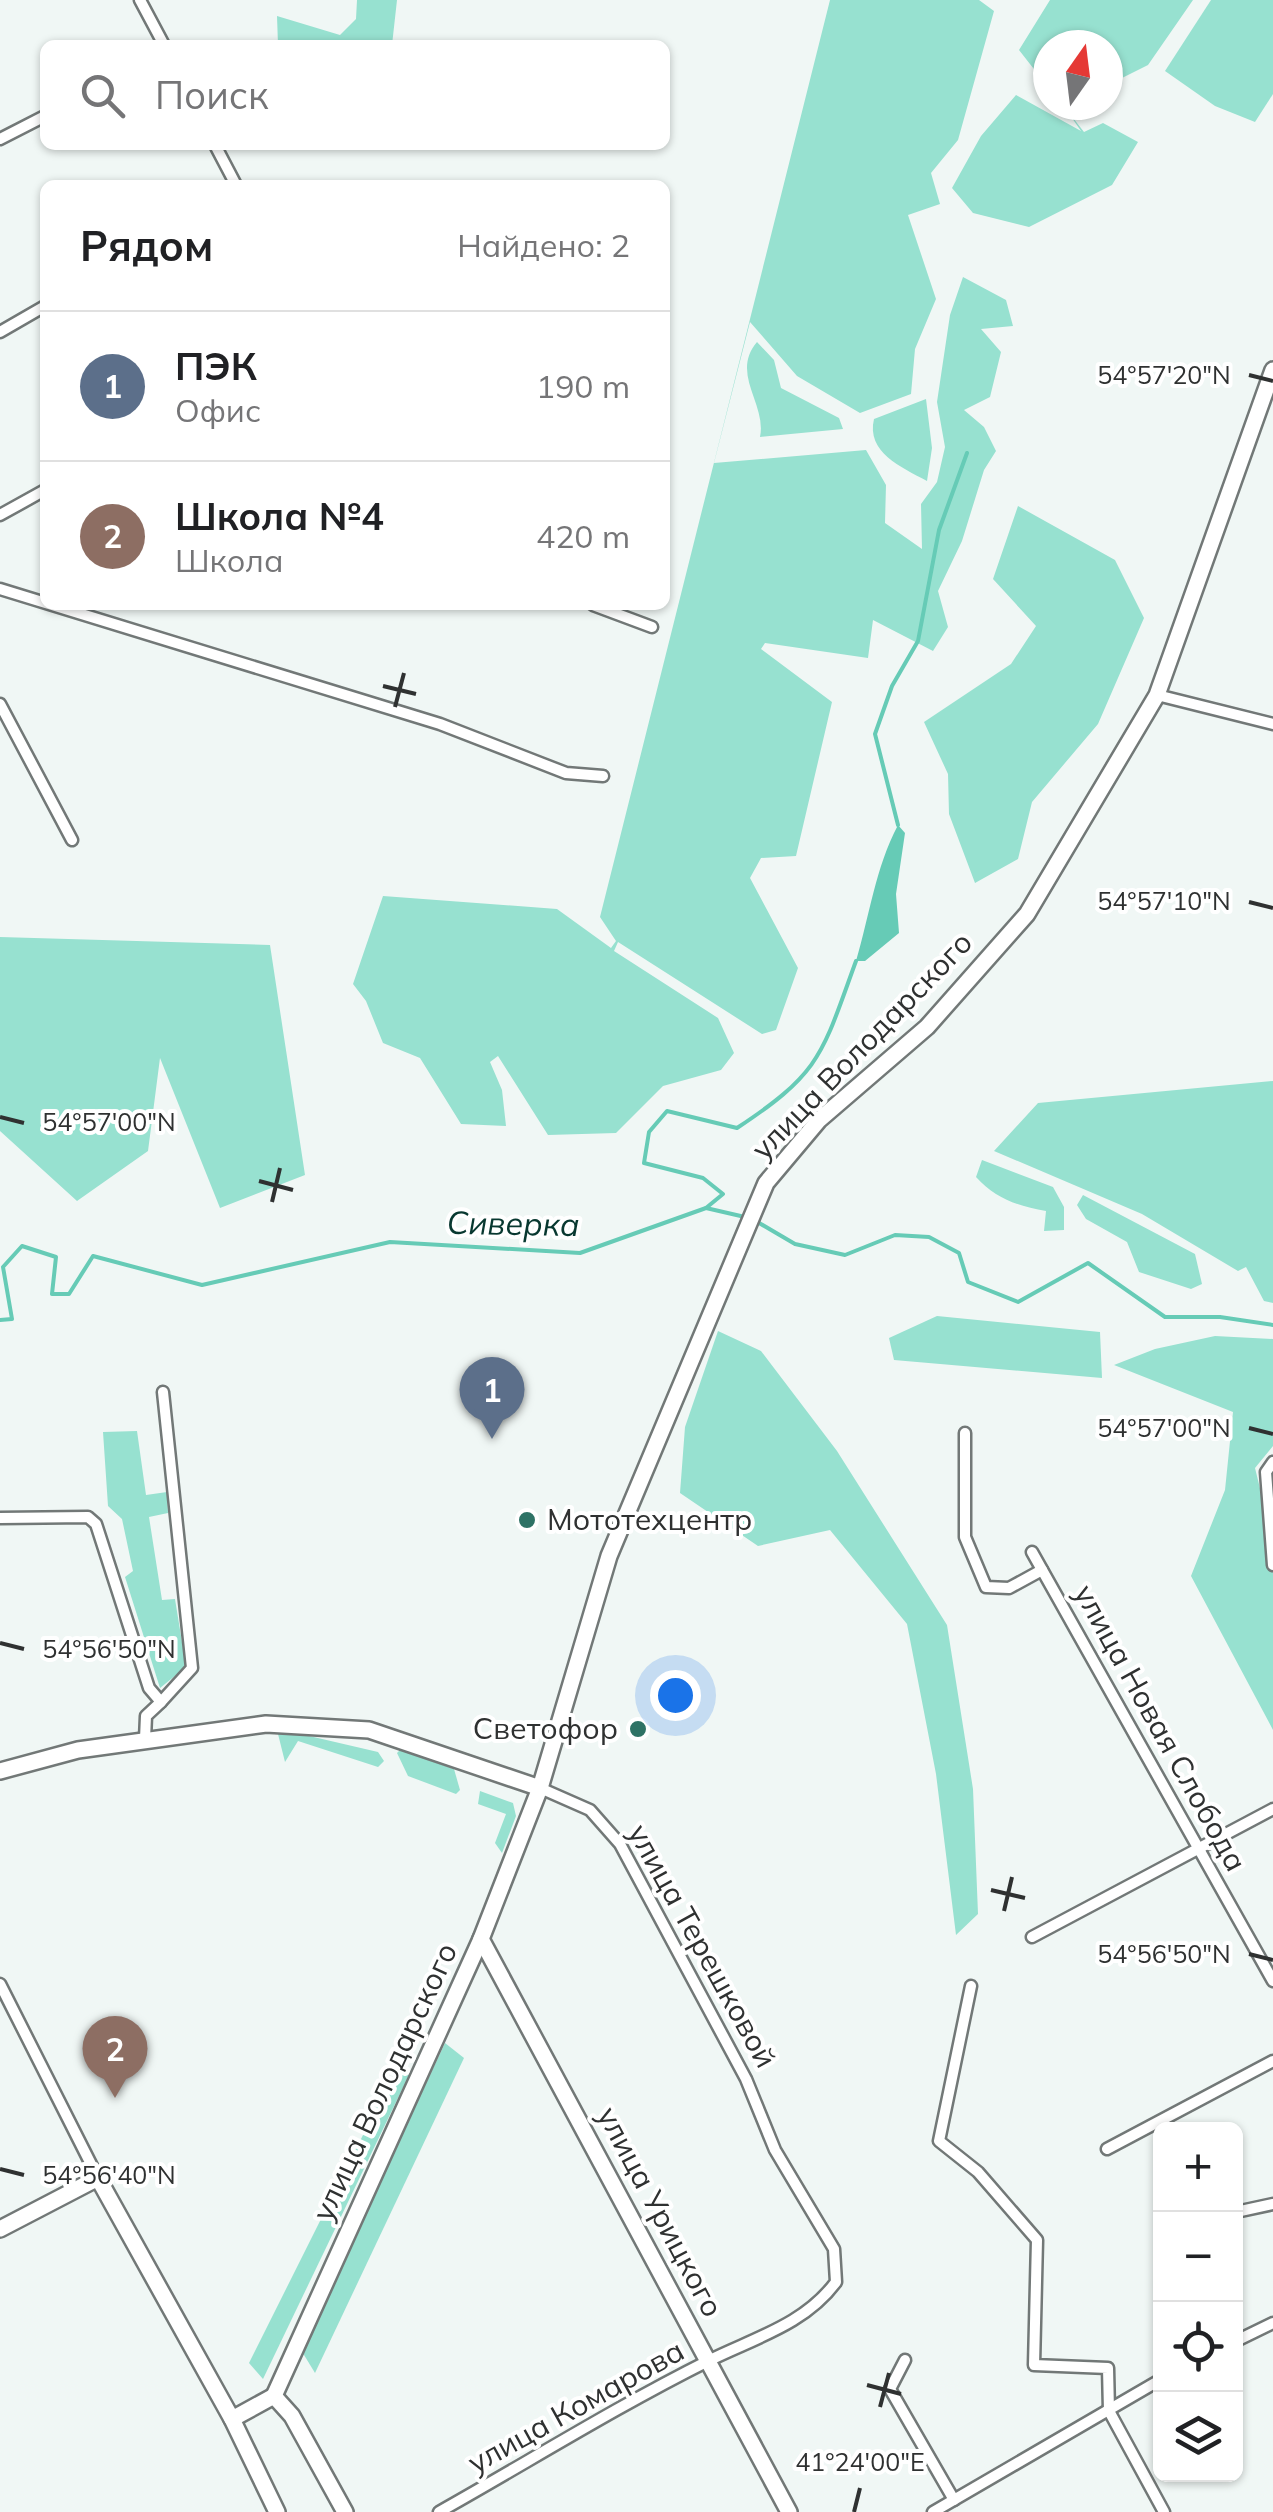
<!DOCTYPE html>
<html lang="ru">
<meta charset="utf-8">
<style>
body{margin:0;font-family:Mulish,sans-serif;background:#f2f2f2;color:#202124}
.controls{position:absolute;right:30px;bottom:30px;display:grid;overflow:hidden;border-radius:15px;box-shadow:0 2px 8px #0004}
.controls button{width:90px;height:90px;display:grid;place-items:center;padding:0;border:0;border-bottom:2px solid #e0e0e0;background:#fff;color:#202124;font:50px sans-serif}
.compass{position:absolute;left:1033px;top:30px;width:90px;height:90px;border-radius:50%;background:#fff;box-shadow:0 2px 8px #0004;rotate:14deg}
.you{position:absolute;left:675px;top:1695px;width:35px;height:35px;margin:-25px;border:8px solid #fff;border-radius:50%;background:#1a73e8;box-shadow:0 0 0 15px #1a73e833}
.badge{display:grid;place-items:center;width:65px;height:65px;border-radius:50%;background:#2e7265;color:#fff;font-size:32px;font-weight:700}
.pin{position:absolute;translate:-50% -82px;filter:drop-shadow(0 2px 5px #0008)}
.pin::after{content:'';position:absolute;top:52px;width:35px;height:30px;background:inherit;clip-path:polygon(0 0,100% 0,50% 100%)}
.list{margin:0;padding:0;list-style:none}
h2{display:flex;justify-content:space-between;align-items:center;height:130px;margin:0;padding:0 40px;font-size:42px}
h2 small{font-size:32px;font-weight:400;color:#757577}
.list li{display:grid;grid-template-columns:65px 1fr auto;gap:30px;align-items:center;box-sizing:border-box;height:150px;padding:0 40px;border-top:2px solid #e0e0e0}
.list b{display:block;font-size:38px;white-space:nowrap}
.list p{margin:0;font-size:32px;white-space:nowrap;color:#757577}
.list em{font-size:32px;font-style:normal;color:#757577}
.icon{flex:none;width:55px;height:55px;fill:none;stroke:currentColor;stroke-width:2;stroke-linecap:round;stroke-linejoin:round}
.map{position:relative;flex:none;width:1273px;height:2512px;overflow:hidden}
.search{position:absolute;background:#fff;box-shadow:0 2px 8px #0004;left:40px;top:40px;width:630px;height:110px;display:flex;align-items:center;gap:25px;box-sizing:border-box;padding:0 35px;border-radius:15px;color:#757577;font-size:38px}
.panel{position:absolute;background:#fff;box-shadow:0 2px 8px #0004;left:40px;top:180px;width:630px;height:430px;border-radius:15px}
.map>svg:first-child{display:block}
.green{fill:#97e1d0}
.water{fill:#66cbb6}
.lines{fill:none;stroke-linecap:round;stroke-linejoin:round}
.stream{stroke:#66cbb6;stroke-width:4}
.minor-casing{stroke:#727877;stroke-width:15}
.secondary-casing{stroke:#727877;stroke-width:20}
.minor{stroke:#fff;stroke-width:10}
.secondary{stroke:#fff;stroke-width:15}
.ticks{fill:none;stroke:#2f3131;stroke-width:4}
.poi-dot{fill:#2e7265;stroke:#fff;stroke-width:4}
.labels{text-anchor:middle;stroke-width:8;stroke-linejoin:round;paint-order:stroke}
.street-label{font-size:30px;fill:#2f3131;stroke:#fff}
.poi-label{font-size:30px;fill:#2f3131;stroke:#fff;text-anchor:start}
.water-label{font-size:32px;font-style:italic;fill:#083830;stroke:#fff}
.ticks-label{font-size:25px;text-anchor:middle;fill:#2f3131;stroke:#fff;stroke-width:8;stroke-linejoin:round;paint-order:stroke}
</style>
<div class="map">
<svg width="1273" height="2512" viewBox="0 0 1273 2512">
<rect width="100%" height="100%" fill="#f0f7f5"/>
<g class="green">
<polygon points="357,0 397,0 392,45 278,45 277,16 340,35 356,19"/>
<polygon points="830,0 979,0 994,11 958,140 931,173 940,204 908,215 936,299 915,349 911,394 860,413 797,376 750,322 714,463 866,450 886,485 885,523 922,549 921,504 937,482 945,447 937,402 950,315 963,277 1006,300 1013,326 981,329 1001,352 990,397 964,410 984,427 996,451 984,470 962,541 938,591 948,627 933,651 873,620 868,658 765,643 761,649 832,702 796,856 761,858 750,878 798,968 776,1030 762,1034 618,942 614,951 718,1018 734,1053 721,1070 663,1086 616,1133 548,1135 498,1056 490,1062 502,1090 506,1126 461,1124 420,1058 383,1043 366,1001 353,984 383,896 557,909 611,948 616,941 600,917"/>
<polygon points="1050,0 1193,0 1148,65 1108,85 1108,45 1048,45 1048,87 1019,50"/>
<polygon points="1211,0 1273,0 1273,94 1255,122 1215,106 1165,71"/>
<polygon points="1016,95 1081,131 1063,105 1084,132 1103,123 1138,142 1112,185 1029,227 973,213 952,188 981,136"/>
<path d="M757,342L774,360L781,388L839,418L843,429L760,437C767,404 730,374 757,342Z"/>
<path d="M926,399L932,448L927,481C901,467 866,452 874,419Z"/>
<polygon points="1018,506 1115,560 1144,618 1098,724 1032,802 1018,859 975,883 949,814 948,774 924,722 1011,664 1036,626 993,579"/>
<polygon points="0,937 270,945 305,1175 220,1208 160,1058 148,1151 77,1201 0,1131"/>
<polygon points="1273,1081 1273,1303 1264,1301 1246,1267 1238,1271 1142,1214 994,1151 1038,1103"/>
<path d="M982,1160L1053,1187L1064,1207V1230L1044,1231L1046,1211C1018,1206 996,1199 976,1177Z"/>
<polygon points="1083,1195 1195,1254 1202,1284 1191,1289 1139,1272 1127,1242 1086,1219 1077,1205"/>
<polygon points="937,1316 1100,1332 1102,1378 894,1360 889,1338"/>
<polygon points="718,1331 761,1351 837,1451 947,1625 973,1789 978,1914 956,1935 936,1774 907,1624 830,1530 758,1546 680,1493 685,1427"/>
<polygon points="1215,1336 1273,1339 1273,1446 1255,1468 1273,1541 1273,1730 1191,1576 1225,1490 1233,1412 1114,1365 1155,1349"/>
<polygon points="137,1431 146,1495 167,1492 168,1513 149,1517 162,1600 175,1599 186,1667 160,1688 125,1577 133,1571 122,1519 108,1506 103,1432"/>
<polygon points="278,1734 305,1735 378,1752 384,1761 378,1767 298,1741 285,1762"/>
<polygon points="400,1750 454,1769 460,1790 456,1794 408,1776 397,1753"/>
<polygon points="480,1791 513,1803 516,1816 502,1853 495,1843 506,1814 478,1804"/>
<polygon points="445,2043 464,2058 315,2373 301,2350"/>
<polygon points="396,2069 409,2075 263,2379 249,2363"/>
</g>
<path class="water" d="M898,825L905,833L896,894L899,933L865,961H856C870,914 875,869 898,825Z"/>
<g class="lines">
<g class="stream">
<polyline points="898,825 875,734 892,686 918,641 939,530 967,453"/>
<path d="M706,1208L723,1194L703,1178L644,1163L649,1132L667,1111L737,1128C822,1072 822,1054 856,961"/>
<polyline points="754,1220 795,1244 845,1255 895,1235 929,1237 959,1253 968,1282 1018,1302 1088,1263 1165,1317 1220,1317 1273,1325"/>
<polyline points="0,1320 12,1319 3,1267 22,1246 56,1257 52,1294 69,1294 93,1256 202,1285 390,1242 580,1253 706,1208 745,1217"/>
</g>
<defs>
<g id="minor">
<polyline points="140,0 164,45"/>
<polyline points="0,139 45,116"/>
<polyline points="215,145 236,185"/>
<polyline points="0,332 45,306"/>
<polyline points="0,515 45,490"/>
<polyline points="0,589 440,724 566,773 603,776"/>
<polyline points="593,605 652,627"/>
<polyline points="1157,695 1273,724"/>
<polyline points="0,704 72,840"/>
<polyline points="965,1433 965,1537 986,1587 1009,1588 1042,1570"/>
<polyline points="1273,1462 1266,1472 1273,1565"/>
<polyline points="0,1518 88,1517 96,1524 149,1688 161,1702 146,1716 145,1739"/>
<polyline points="1032,1552 1273,1981"/>
<polyline points="161,1702 192,1668 163,1392"/>
<polyline points="1032,1937 1273,1809"/>
<polyline points="0,1984 98,2178"/>
<polyline points="971,1986 939,2141 978,2172 1037,2240 1034,2365 1108,2368 1109,2411 1164,2512"/>
<polyline points="1107,2149 1273,2061"/>
<polyline points="1236,2212 1273,2204"/>
<polyline points="1236,2341 1273,2323"/>
<polyline points="905,2360 890,2389 954,2500"/>
<path d="M439,2512C528,2462 616,2407 708,2361C754,2338 804,2325 836,2282L834,2249L775,2150L746,2079L620,1844L590,1810L540,1788"/>
<polyline points="933,2512 1160,2380"/>
</g>
<g id="secondary">
<polyline points="0,1771 78,1750 266,1724 369,1730 540,1788"/>
<polyline points="481,1939 789,2512"/>
<polyline points="0,2229 98,2178 232,2419 277,2512"/>
<polyline points="274,2396 481,1939 540,1788 609,1556 766,1183 819,1120 927,1027 1027,914 1157,695 1273,370"/>
<polyline points="274,2396 292,2416 345,2512"/>
<polyline points="232,2419 274,2396"/>
</g>
</defs>
<use href="#minor" class="minor-casing"/>
<use href="#secondary" class="secondary-casing"/>
<use href="#minor" class="minor"/>
<use href="#secondary" class="secondary"/>
</g>
<path class="ticks" d="M1249,375L1273,381M383,686L416,694M395,707L404,673M1249,902L1273,908M0,1117L24,1123M259,1181L293,1190M272,1202L280,1168M1249,1428L1273,1434M0,1643L24,1649M991,1890L1025,1898M1004,1911L1012,1877M1249,1954L1273,1960M0,2169L24,2175M867,2385L901,2394M880,2407L889,2373M854,2512L860,2488"/>
<g class="poi-dot">
<circle cx="527" cy="1520" r="10"/>
<circle cx="638" cy="1729" r="10"/>
</g>
<g class="labels">
<g class="street-label">
<text transform="translate(862 1046) rotate(-46)" y="10">улица Володарского</text>
<text transform="translate(1160 1728) rotate(61)" y="10">улица Новая Слобода</text>
<text transform="translate(702 1946) rotate(61)" y="10">улица Терешковой</text>
<text transform="translate(385 2082) rotate(-65)" y="10">улица Володарского</text>
<text transform="translate(660 2212) rotate(62)" y="10">улица Урицкого</text>
<text transform="translate(576 2407) rotate(-29)" y="10">улица Комарова</text>
</g>
<g class="poi-label">
<text x="547" y="1530">Мототехцентр</text>
<text x="618" y="1739" text-anchor="end">Светофор</text>
</g>
<g class="water-label">
<text transform="translate(513 1224) rotate(1)" y="11">Сиверка</text>
</g>
</g>
<g class="ticks-label">
<text x="1164" y="384">54°57'20"N</text>
<text x="1164" y="910">54°57'10"N</text>
<text x="109" y="1131">54°57'00"N</text>
<text x="1164" y="1437">54°57'00"N</text>
<text x="109" y="1658">54°56'50"N</text>
<text x="1164" y="1963">54°56'50"N</text>
<text x="109" y="2184">54°56'40"N</text>
<text x="860" y="2471">41°24'00"E</text>
</g>
</svg>
<div class="controls">
<button>+</button>
<button>−</button>
<button><svg class="icon" aria-label="locate" viewBox="0 0 24 24"><circle cx="12" cy="12" r="6"/><path d="M12 2v4M12 18v4M2 12h4M18 12h4"/></svg></button>
<button><svg class="icon" aria-label="layers" viewBox="0 0 24 24"><path d="M12 4l9 5-9 5-9-5zM3 14l9 5 9-5"/></svg></button>
</div>
<svg class="compass" viewBox="-18 -18 36 36"><path d="M0-13l5 13h-10z" fill="#e53935"/><path d="M0 13l5-13h-10z" fill="#757577"/></svg>
<div class="you"></div>
<div class="pin badge" style="left:492px;top:1439px;background:#5c6f8a">1</div>
<div class="pin badge" style="left:115px;top:2098px;background:#8d6e63">2</div>
<div class="search"><svg class="icon" aria-label="search" viewBox="0 0 24 24"><circle cx="10" cy="10" r="6"/><path d="M15 15l6 6"/></svg>Поиск</div>
<section class="panel">
<h2>Рядом<small>Найдено: 2</small></h2>
<ul class="list">
<li><span class="badge" style="background:#5c6f8a">1</span><div><b>ПЭК</b><p>Офис</p></div><em>190 m</em></li>
<li><span class="badge" style="background:#8d6e63">2</span><div><b>Школа №4</b><p>Школа</p></div><em>420 m</em></li>
</ul>
</section>
</div>
